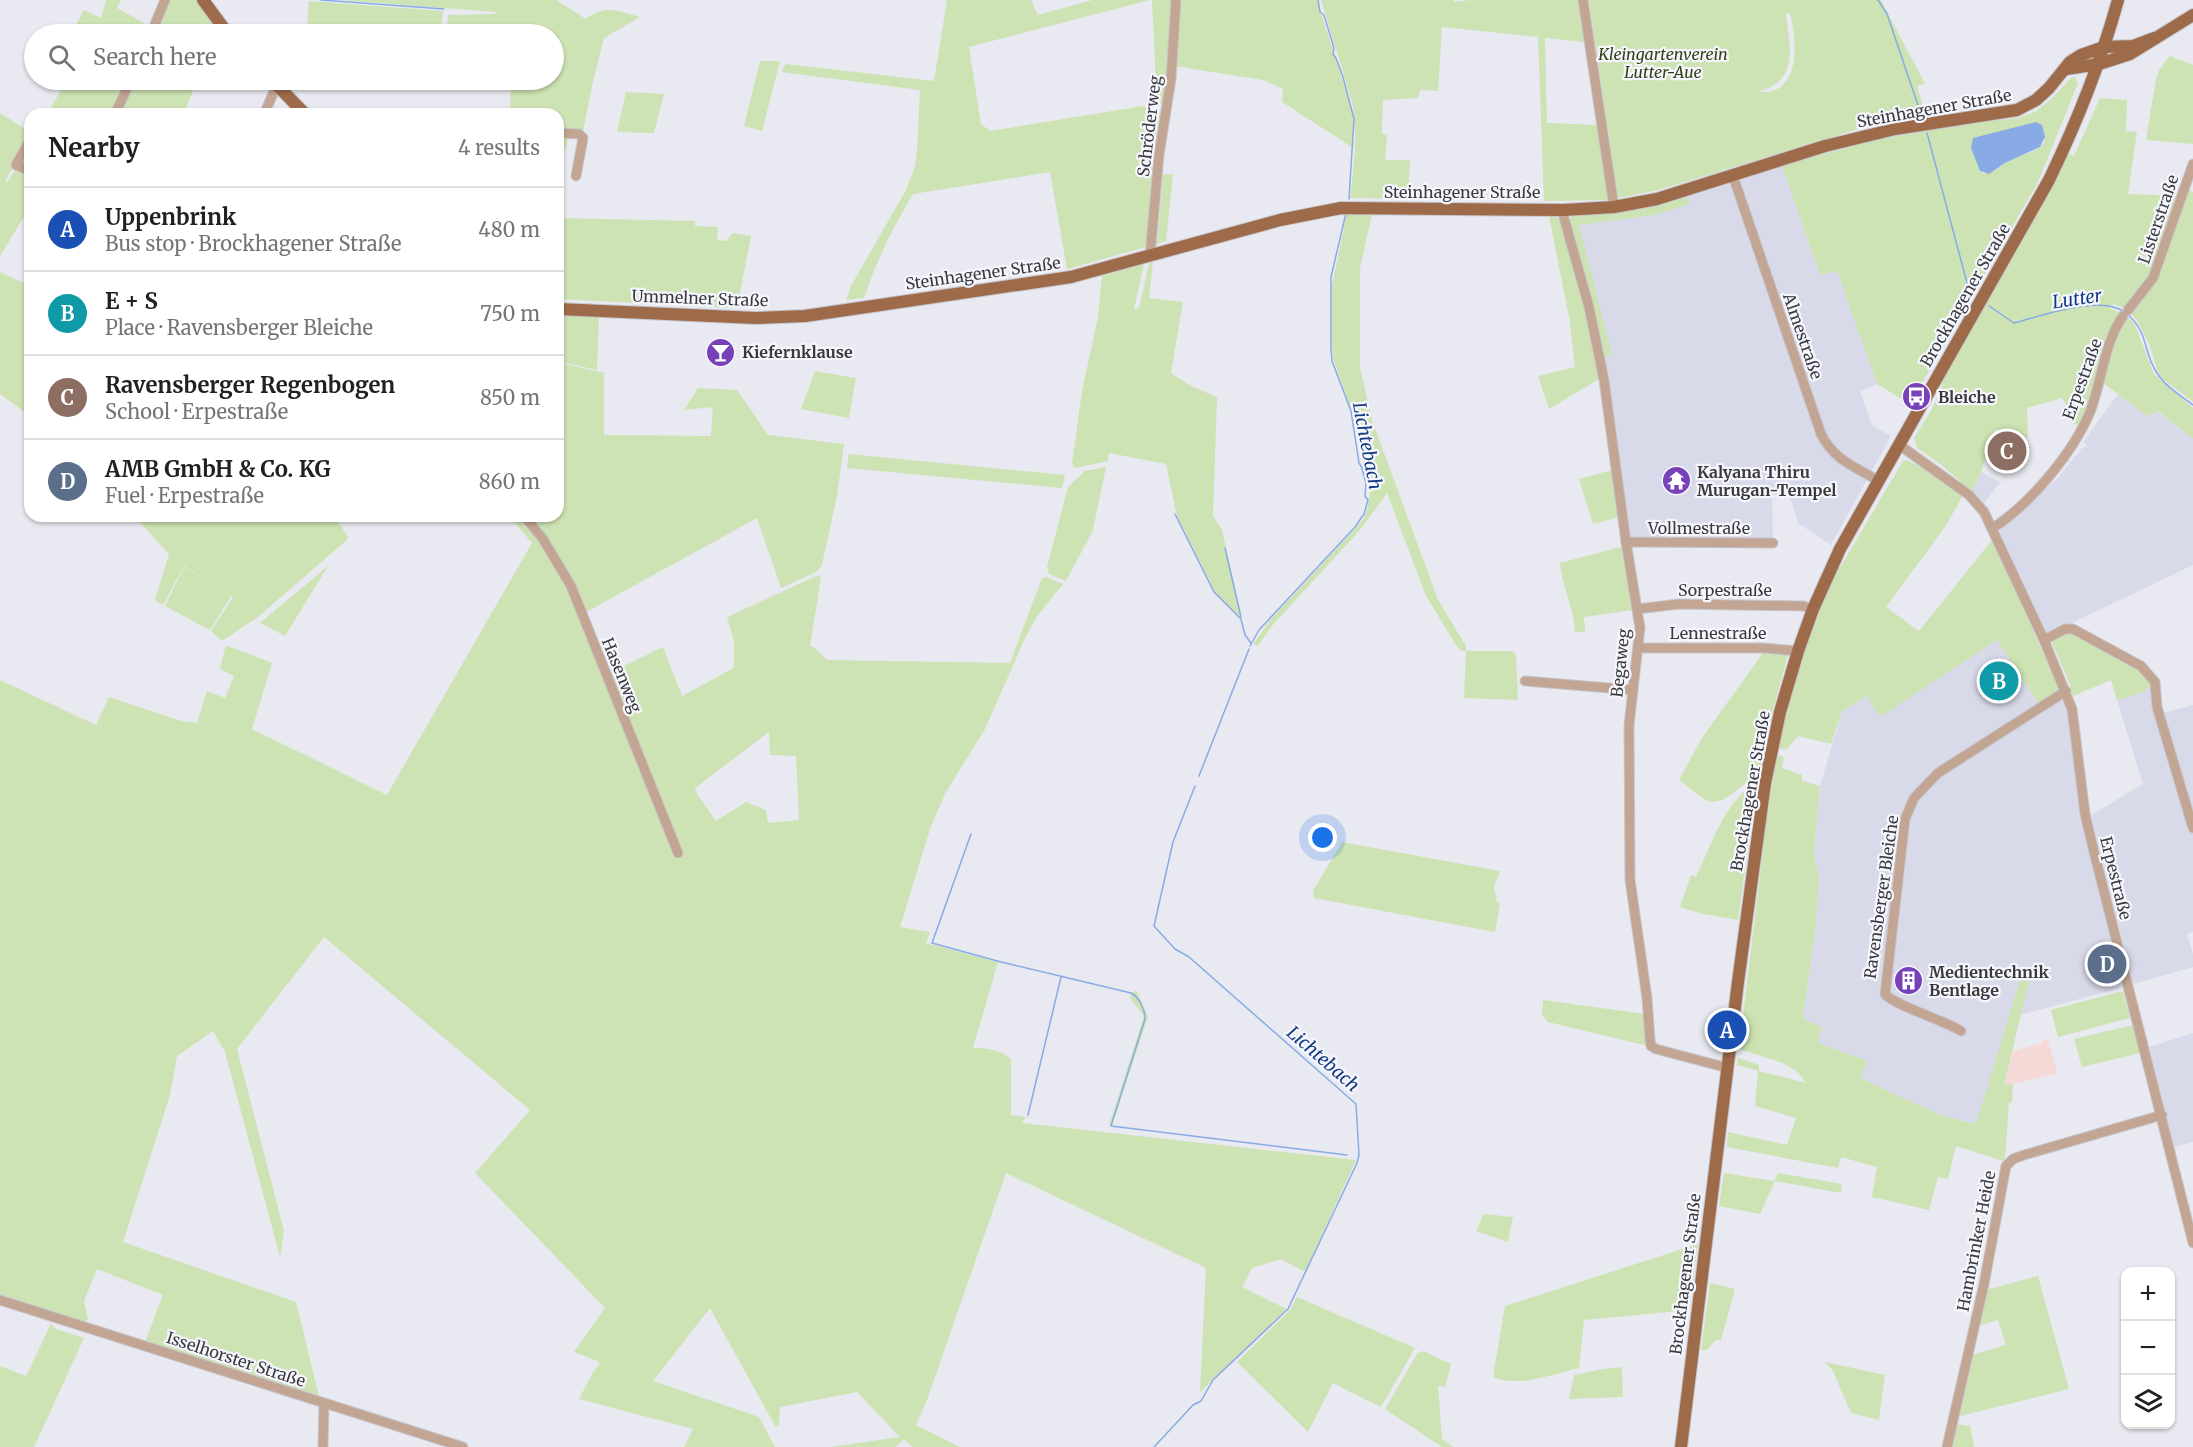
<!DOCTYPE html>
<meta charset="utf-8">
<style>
body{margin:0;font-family:Merriweather,serif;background:#f6f6f6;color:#202124}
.controls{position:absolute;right:18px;bottom:18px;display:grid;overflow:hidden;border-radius:12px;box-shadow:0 2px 4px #0004}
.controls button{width:54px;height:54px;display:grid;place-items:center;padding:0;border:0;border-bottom:2px solid #e0e0e0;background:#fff;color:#202124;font:30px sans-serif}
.you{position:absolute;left:1323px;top:838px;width:21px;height:21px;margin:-15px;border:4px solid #fff;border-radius:50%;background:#1a73e8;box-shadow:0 0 0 9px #1a73e833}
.badge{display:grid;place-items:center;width:39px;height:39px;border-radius:50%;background:#ea580c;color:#fff;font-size:20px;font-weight:700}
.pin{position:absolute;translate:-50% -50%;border:3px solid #fff;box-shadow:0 2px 6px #0006}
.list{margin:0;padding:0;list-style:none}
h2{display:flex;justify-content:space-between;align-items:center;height:78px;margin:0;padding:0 24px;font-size:26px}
h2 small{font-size:20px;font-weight:400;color:#757577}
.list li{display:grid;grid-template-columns:39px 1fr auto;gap:18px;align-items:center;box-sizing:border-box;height:84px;padding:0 24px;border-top:2px solid #e0e0e0}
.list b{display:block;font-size:22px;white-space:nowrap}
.list p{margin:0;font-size:20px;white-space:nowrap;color:#757577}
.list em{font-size:20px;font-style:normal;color:#757577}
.icon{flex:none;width:33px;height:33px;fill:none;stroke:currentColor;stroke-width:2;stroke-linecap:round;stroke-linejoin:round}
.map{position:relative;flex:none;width:2193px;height:1447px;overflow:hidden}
.search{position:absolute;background:#fff;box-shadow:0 2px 4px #0004;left:24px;top:24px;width:540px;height:66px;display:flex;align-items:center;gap:15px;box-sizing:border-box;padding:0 21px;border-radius:33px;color:#757577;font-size:22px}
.panel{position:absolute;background:#fff;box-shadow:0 2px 4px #0004;left:24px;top:108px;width:540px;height:414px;border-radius:18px}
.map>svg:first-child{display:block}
.commercial{fill:#f4d9d6}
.built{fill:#d9dae9}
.green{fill:#cde3b3;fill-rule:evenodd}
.water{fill:#88abe6}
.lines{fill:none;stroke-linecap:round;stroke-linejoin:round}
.stream{stroke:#88abe6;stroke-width:1.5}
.minor-casing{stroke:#c6c6cd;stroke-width:11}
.major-casing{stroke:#c6c6cd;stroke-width:14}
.minor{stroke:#c3a593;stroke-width:9}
.major{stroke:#9e6b4a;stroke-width:12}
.labels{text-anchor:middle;stroke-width:4.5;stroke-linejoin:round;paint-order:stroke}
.park-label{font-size:16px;font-style:italic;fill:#304213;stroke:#f6f7fe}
.street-label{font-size:16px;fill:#3a3a3d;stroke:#f6f7fe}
.poi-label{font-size:16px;font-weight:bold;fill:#3a3a3d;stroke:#f6f7fe;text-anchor:start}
.water-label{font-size:18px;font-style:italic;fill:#143b80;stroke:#f6f7fe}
</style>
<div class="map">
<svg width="2193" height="1447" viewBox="0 0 2193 1447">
<rect width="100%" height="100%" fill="#e9e9f1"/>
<polygon class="commercial" points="2048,1039 2057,1073 2004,1086 2013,1051 2042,1043 2042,1041"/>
<g class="built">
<polygon points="1782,166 1820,275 1837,270 1877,384 1860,391 1872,425 1891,436 1831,545 1798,523 1789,494 1772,495 1773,538 1673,539 1632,537 1628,534 1604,358 1612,354 1578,225 1655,215 1689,204 1687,197"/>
<polygon points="2118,394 2147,416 2157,411 2193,439 2193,565 2047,635 1999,532 2038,493 2056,480 2082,448 2088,446 2083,442"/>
<polygon points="1981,472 2000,482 1984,504 1972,492"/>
<polygon points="1997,640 2037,702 2059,687 2068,710 2082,816 2124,987 2020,1015 2029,981 2020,980 1977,1124 1940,1115 1860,1078 1866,1061 1817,1043 1803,1019 1816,925 1819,878 1814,854 1820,786 1842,711 1867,696 1880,716"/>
<polygon points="2151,686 2163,713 2193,705 2193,932 2187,934 2193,954 2193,967 2133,984 2091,815 2143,784 2117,700 2141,693"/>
<polygon points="2193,1033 2193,1142 2174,1147 2149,1047"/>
</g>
<g class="green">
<polygon points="106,0 121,0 117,8 151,27 148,34 71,34 84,10 101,18"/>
<polygon points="167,0 196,0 216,29 214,34 153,34"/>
<path d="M341,0H556L586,19C606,4 618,11 640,17L604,38L592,86L583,132L570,131L558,178V114H510L511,80H554V34H446L448,15L495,14L496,12Z"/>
<path d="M947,0H1031L1038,15L1092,0H1150L969,47L981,124L990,131L1143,106L1151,110L1162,111L1149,246L1067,269L1050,172L913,194C893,228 876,261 864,298L846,300L851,286L906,190L915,166L917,152L920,90L781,72L786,64L934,81Z"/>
<polygon points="1152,0 1171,0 1167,81 1163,103 1157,104"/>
<polygon points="1179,0 1317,0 1349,100 1353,118 1352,147 1282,102 1283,89 1263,80 1174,66"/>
<path d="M1321,0H1454V2L1470,0H1579L1585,42L1545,38L1547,123L1599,125L1608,200L1544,201L1538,37L1442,27L1438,91L1420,90L1418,98L1383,100L1382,134L1387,135L1385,160H1410L1408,199L1350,198C1354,166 1358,134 1352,102Z"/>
<path d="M1589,0H1881L1925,84L1917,86L1926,116L1896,119L1871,125L1658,190L1618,198ZM1790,13C1795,35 1802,80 1773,91C1769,92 1763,92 1759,92C1762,90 1767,89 1771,87C1799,72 1788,38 1786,14Z"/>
<polygon points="309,1 443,11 440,34 354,34 354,31 307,25"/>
<polygon points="2170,56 2193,65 2193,144 2146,140 2156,79 2159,70"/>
<polygon points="760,61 780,61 762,131 744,126"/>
<path d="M2075,77L2078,83L2038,182L1910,404L1877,384L1837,271L1820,275L1782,166L1874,140L1980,122L2018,118L2035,112L2050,100L2071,78ZM2045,137L2044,143L2036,150L2005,163L1996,170L1984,174L1980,171L1971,148Z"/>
<polygon points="67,80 129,80 113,114 47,114"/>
<polygon points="133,80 197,80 185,111 186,114 117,114"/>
<polygon points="626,92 664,94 654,133 617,132"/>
<path d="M2100,98L2127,100L2126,131L2137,132L2128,194L2178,196L2154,271L2124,308L2114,304L2109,308L2121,313L2108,342L2086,412L2079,425L2070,422L2069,410L2062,398L2027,408L2028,436L2022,446L1995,429L1981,472L1972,492L1943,466L1917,448L1914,438C1926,419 1940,399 1944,377L2022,242L2069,154L2074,156Z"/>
<polygon points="0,113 30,132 30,137 5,181 7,182 17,167 30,173 30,207 0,256"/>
<polygon points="1163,174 1173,174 1166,241 1157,244"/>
<polygon points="2189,190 2193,192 2193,402 2162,378 2157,370 2150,346 2137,320 2130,313 2152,287 2161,271"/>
<polygon points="1687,197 1690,204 1655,215 1579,225 1612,354 1604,358 1569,220 1573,215 1644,209"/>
<polygon points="1347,213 1372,214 1360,268 1360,367 1372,420 1438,600 1466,646 1466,651 1512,651 1516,655 1518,700 1464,698 1466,651 1461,651 1456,645 1426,596 1387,493 1360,530 1271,627 1258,646 1253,644 1272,618 1363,520 1367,510 1370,493 1352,412 1334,361 1332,348 1332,285"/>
<path d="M1549,216L1558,218L1561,222C1576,274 1593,326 1599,379L1549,409L1538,376L1575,367L1569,317Z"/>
<polygon points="558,218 695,221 695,226 718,227 717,240 726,241 733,233 751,236 737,308 558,299"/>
<polygon points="1153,261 1149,298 1183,302 1171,373 1191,386 1217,397 1213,516 1222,530 1241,615 1238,616 1215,592 1177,516 1166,464 1109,453 1108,461 1075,468 1072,464 1082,391 1098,317 1102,276 1144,264 1134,309 1139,308 1149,263"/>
<polygon points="0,272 30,286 30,416 0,394"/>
<polygon points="558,314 599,316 597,370 558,361"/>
<polygon points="2126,315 2134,323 2154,374 2193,408 2193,439 2158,411 2147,416 2102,382 2112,344"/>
<path d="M558,362L604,373V435L711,436L713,407L684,410L698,388L737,390L768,435L844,444L837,496L822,565L816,572L781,588L757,518L579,616L640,772L646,770L610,673L663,647L682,696L734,668V641L727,617L816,576L821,577L810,646L815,648L827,660L1010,663L1042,578L1046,577L1063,584L1038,615L1026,636L985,729L946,792L931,826L900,927L930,932L926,943L998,962L973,1048C988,1048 1000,1050 1011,1059V1115L1026,1117L1022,1123L1356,1160L1305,1272L1281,1259L1252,1268L1242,1287L1287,1309L1200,1392L1206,1268L1006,1173L927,1400L916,1425L960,1447H913L904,1440L895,1447H830L900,1437L857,1392L780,1407L779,1426H775L710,1308L653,1381L759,1417L775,1447H684L693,1429L579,1399L593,1372L600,1364L597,1361L574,1352L605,1308L475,1173L530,1110L324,937L237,1049L284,1231L280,1257L225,1052L213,1031L177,1056L170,1095L123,1242L296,1302L319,1396L145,1342L163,1295L97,1269L84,1301L88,1319L85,1322L0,1294V680L96,725L109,697L181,721L197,723L207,691L225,698L234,676L220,669L225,648L228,646L272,663L252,729L387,795L532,543L509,516H558ZM769,732L770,755L796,756L799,820L768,823L766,810L746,802L716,821L697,794L695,788Z"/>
<polygon points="815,371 856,378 849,418 801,409"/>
<polygon points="849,454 1065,475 1062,488 847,468"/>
<path d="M1907,460L1937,475L1962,497L1945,527L1886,607L1919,631L1992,540L2059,687L2052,694L2038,703L1997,640L1880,717L1867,696L1842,711L1831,744L1798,736L1786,750L1778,748C1792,687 1810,629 1835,572L1841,566L1903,461Z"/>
<polygon points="1106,467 1093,530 1066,581 1049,574 1047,567 1068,487 1085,471"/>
<polygon points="1612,470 1620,517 1593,524 1579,479"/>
<polygon points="134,516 334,516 349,538 258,617 222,641 211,631 233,597 231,596 210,630 165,606 184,567 209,582 184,566 163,605 155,600 169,554"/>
<path d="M1624,546L1633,610L1584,617L1585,632H1575C1574,608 1562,587 1560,563Z"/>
<polygon points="328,566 285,636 260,623"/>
<polygon points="2066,632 2072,632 2143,672 2149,677 2151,686 2141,693 2117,700 2111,680 2073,696 2069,682 2051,640"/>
<path d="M1765,650L1789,651L1773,709L1759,775C1754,781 1746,783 1739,788C1710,813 1706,800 1679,780L1702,738Z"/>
<polygon points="1777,755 1784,757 1782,768 1802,775 1802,781 1820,786 1814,854 1819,878 1816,925 1803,1019 1822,1027 1818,1043 1867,1061 1860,1078 1940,1115 1976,1124 2020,980 2029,981 2004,1085 2013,1083 2012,1102 2009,1103 2005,1158 2003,1161 1956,1146 1948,1179 1938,1177 1929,1210 1872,1197 1877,1167 1841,1157 1838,1168 1727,1147 1728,1132 1787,1145 1796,1118 1755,1106 1758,1071 1737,1065 1738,1058 1759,1065 1759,1071 1806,1083 1797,1071 1780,1062 1739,1049 1767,817"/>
<path d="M1752,786L1756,789L1738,920L1703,914L1680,907L1691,875L1696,877C1710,848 1724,803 1752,786Z"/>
<polygon points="1342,842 1500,871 1494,886 1497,902 1500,903 1495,932 1314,898 1313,891"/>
<polygon points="1137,991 1148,1017 1112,1125 1109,1125 1144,1016 1130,998 1131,993"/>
<polygon points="2123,991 2130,1018 2058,1037 2051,1010"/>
<polygon points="1543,1000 1645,1014 1646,1042 1644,1045 1548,1022 1542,1015"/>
<polygon points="2133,1025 2140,1053 2082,1067 2074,1039"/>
<polygon points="1724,1173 1774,1181 1778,1173 1842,1184 1841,1193 1775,1181 1760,1214 1719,1206"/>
<polygon points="1487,1214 1510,1217 1513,1216 1508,1242 1476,1231 1483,1215"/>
<path d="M1698,1244L1689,1310L1584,1320L1579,1368C1553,1374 1519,1388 1493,1377L1505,1306Z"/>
<polygon points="2038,1276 2069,1389 1960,1416 1972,1355 2006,1345 1998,1320 1978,1326 1986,1290"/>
<polygon points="1710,1283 1735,1289 1721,1340 1716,1340 1707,1350 1701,1350"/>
<polygon points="1297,1297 1415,1348 1381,1407 1333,1383 1308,1432 1237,1362 1290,1310"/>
<polygon points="51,1324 56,1329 84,1338 34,1447 0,1447 0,1366 26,1376"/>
<polygon points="1423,1351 1451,1364 1445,1387 1438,1386 1442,1439 1453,1447 1442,1447 1385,1409 1417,1354"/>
<polygon points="1825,1362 1885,1375 1879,1420 1851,1413 1833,1371"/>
<polygon points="1622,1367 1623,1397 1569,1399 1574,1375 1603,1369"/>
<polygon points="1957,1424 1970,1426 1974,1447 1950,1447"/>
</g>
<polygon class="water" points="2036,122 2042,125 2045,137 2040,147 2005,163 1989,174 1980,171 1971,148 1973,138"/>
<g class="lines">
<g class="stream">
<polyline points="321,0 444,9"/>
<polyline points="1318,0 1320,12 1324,15 1334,48 1333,54 1336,58 1343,77 1354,119 1349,199"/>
<polyline points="1878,0 1887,14 1922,117"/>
<polyline points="1927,133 1970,294"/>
<path d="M1989,306L2014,323C2042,316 2098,295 2123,311"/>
<path d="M2127,314C2149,332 2143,353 2157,373C2165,386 2181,396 2193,405"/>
<polyline points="1175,514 1214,592 1241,619 1245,635 1251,643"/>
<polyline points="1225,548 1241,617"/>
<polyline points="1250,646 1259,630 1355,527 1364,514 1368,500 1365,496 1366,484 1362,468 1359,463 1351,411 1332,361 1331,348 1331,277 1346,213"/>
<polyline points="1199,776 1249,649"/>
<path d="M971,834L932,943L1001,962L1131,993C1139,997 1145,1009 1145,1019L1111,1126L1347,1155"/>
<polyline points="1028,1115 1061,977"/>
<polyline points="1154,1447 1193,1405 1201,1401 1213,1380 1288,1309 1357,1163 1359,1155 1356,1104 1189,957 1175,949 1154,926 1173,842 1195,786"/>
</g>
<defs>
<g id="minor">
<polyline points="1583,0 1614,207"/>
<polyline points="151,34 165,0"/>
<polyline points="115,114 131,80"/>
<polyline points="264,114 277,85"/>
<polyline points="558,133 579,134 583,138 576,176"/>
<polyline points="30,140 16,165 30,171"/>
<path d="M1733,176L1821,434C1834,460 1854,466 1877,480"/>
<polyline points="1564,210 1564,218 1589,307 1604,380 1626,542 1640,628 1629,725 1630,880 1647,998 1650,1040 1651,1046 1656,1049 1728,1068"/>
<polyline points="1150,256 1159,155 1171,79 1176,0"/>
<polyline points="2128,310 2153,278 2193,164"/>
<polyline points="1898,444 1969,495 1984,512 2044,640 2072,709 2085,814 2094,852 2193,1243"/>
<polyline points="524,516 543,539 571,586 678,853"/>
<path d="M1993,528C2030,504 2073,453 2090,412C2102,381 2104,343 2123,316"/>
<polyline points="1626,542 1773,543"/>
<polyline points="1637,609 1679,604 1803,606 1813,609"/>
<polyline points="2044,640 2065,629 2073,629 2141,666 2155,682 2157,707 2193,828"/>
<polyline points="1638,648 1764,648 1798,651"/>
<polyline points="1525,681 1633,690"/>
<path d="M1961,1031C1944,1020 1893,1005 1885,994L1905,819L1914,798L1938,773L2066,691"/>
<polyline points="0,1300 463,1447"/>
<polyline points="323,1447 324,1403"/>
<polyline points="1947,1447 1984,1284 2006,1166 2013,1159 2024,1155 2162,1115"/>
</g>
<g id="major">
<polyline points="203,0 228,34"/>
<polyline points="2066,69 2099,64 2130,54 2193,15"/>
<polyline points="272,80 305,114"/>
<polyline points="558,309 756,318 805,316 1071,277 1280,220 1341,208 1564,210 1614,207 1657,199 1825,146 1895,129 2017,110 2036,100 2049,88 2070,62 2081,55 2104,47 2133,46 2154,38"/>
<path d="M1681,1447L1738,982L1765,783L1780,712L1798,651L1813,609L1840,549L2049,180C2077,122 2101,62 2118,0"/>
</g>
</defs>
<use href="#minor" class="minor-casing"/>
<use href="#major" class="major-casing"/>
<use href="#minor" class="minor"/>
<use href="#major" class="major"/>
</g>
<defs>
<symbol id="bar-disc" viewBox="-11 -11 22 22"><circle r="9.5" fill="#7741b8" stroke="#f6f7fe"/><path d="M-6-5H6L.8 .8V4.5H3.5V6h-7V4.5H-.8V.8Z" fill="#fff"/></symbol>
<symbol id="bus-disc" viewBox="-11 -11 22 22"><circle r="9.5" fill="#7741b8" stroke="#f6f7fe"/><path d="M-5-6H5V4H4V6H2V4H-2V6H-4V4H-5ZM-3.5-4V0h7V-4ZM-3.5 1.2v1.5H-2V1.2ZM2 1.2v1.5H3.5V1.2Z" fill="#fff"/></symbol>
<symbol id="temple-disc" viewBox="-11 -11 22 22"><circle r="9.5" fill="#7741b8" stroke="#f6f7fe"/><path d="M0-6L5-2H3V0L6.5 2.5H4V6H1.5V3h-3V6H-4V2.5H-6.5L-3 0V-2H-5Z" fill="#fff"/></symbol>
<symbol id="building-disc" viewBox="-11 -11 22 22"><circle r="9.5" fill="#7741b8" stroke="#f6f7fe"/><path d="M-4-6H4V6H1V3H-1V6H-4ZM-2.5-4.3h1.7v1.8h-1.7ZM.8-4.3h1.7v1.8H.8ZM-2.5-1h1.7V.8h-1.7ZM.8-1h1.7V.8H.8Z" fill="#fff"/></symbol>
</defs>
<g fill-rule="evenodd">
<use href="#bar-disc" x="704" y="336" width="33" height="33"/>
<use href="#bus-disc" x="1900" y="380" width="33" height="33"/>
<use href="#temple-disc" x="1660" y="464" width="33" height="33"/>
<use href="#building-disc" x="1892" y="964" width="33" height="33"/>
</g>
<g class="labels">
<g class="park-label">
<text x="1663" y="60">Kleingartenverein<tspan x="1663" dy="18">Lutter-Aue</tspan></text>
</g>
<g class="street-label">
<text transform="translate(1934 108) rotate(-10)" y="6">Steinhagener Straße</text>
<text transform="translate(1149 126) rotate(-83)" y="6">Schröderweg</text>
<text x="1462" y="198">Steinhagener Straße</text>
<text transform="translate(2158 219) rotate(-71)" y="6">Listerstraße</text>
<text transform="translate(983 273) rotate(-8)" y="6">Steinhagener Straße</text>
<text transform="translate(1965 295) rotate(-60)" y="6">Brockhagener Straße</text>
<text transform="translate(700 298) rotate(2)" y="6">Ummelner Straße</text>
<text transform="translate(1803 336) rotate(71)" y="6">Almestraße</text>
<text transform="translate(2082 379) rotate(-70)" y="6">Erpestraße</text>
<text x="1699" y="534">Vollmestraße</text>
<text x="1725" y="596">Sorpestraße</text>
<text x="1718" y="639">Lennestraße</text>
<text transform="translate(1620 663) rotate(-84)" y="6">Begaweg</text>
<text transform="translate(622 675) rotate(68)" y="6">Hasenweg</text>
<text transform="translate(1750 791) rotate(-80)" y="6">Brockhagener Straße</text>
<text transform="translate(2116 878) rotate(76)" y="6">Erpestraße</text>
<text transform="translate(1881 897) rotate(-82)" y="6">Ravensberger Bleiche</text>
<text transform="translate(1976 1241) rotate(-79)" y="6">Hambrinker Heide</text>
<text transform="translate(1685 1274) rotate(-83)" y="6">Brockhagener Straße</text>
<text transform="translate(236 1359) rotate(18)" y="6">Isselhorster Straße</text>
</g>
<g class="poi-label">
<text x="742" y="358">Kiefernklause</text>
<text x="1938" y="403">Bleiche</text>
<text x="1697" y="478">Kalyana Thiru<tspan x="1697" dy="18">Murugan-Tempel</tspan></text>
<text x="1929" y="978">Medientechnik<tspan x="1929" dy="18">Bentlage</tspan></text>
</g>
<g class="water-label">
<text transform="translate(2077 299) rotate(-8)" y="6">Lutter</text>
<text transform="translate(1367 446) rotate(79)" y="6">Lichtebach</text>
<text transform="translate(1323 1059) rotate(41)" y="6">Lichtebach</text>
</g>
</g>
</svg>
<div class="controls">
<button>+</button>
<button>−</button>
<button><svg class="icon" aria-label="layers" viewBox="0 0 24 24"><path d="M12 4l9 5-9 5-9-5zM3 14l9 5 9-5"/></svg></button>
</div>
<div class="you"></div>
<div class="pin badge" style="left:1727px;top:1030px;background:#1a4fb4">A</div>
<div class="pin badge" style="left:1999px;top:681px;background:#0f9aa8">B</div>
<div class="pin badge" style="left:2007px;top:451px;background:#8d6e63">C</div>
<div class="pin badge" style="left:2107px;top:964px;background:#5c6f8a">D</div>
<div class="search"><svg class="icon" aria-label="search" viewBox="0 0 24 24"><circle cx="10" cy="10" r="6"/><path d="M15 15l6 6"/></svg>Search here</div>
<section class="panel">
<h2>Nearby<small>4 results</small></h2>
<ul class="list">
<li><span class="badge" style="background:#1a4fb4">A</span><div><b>Uppenbrink</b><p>Bus stop · Brockhagener Straße</p></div><em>480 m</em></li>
<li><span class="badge" style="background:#0f9aa8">B</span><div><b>E + S</b><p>Place · Ravensberger Bleiche</p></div><em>750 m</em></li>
<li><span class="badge" style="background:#8d6e63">C</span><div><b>Ravensberger Regenbogen</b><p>School · Erpestraße</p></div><em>850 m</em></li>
<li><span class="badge" style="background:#5c6f8a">D</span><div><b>AMB GmbH &amp; Co. KG</b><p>Fuel · Erpestraße</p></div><em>860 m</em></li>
</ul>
</section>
</div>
